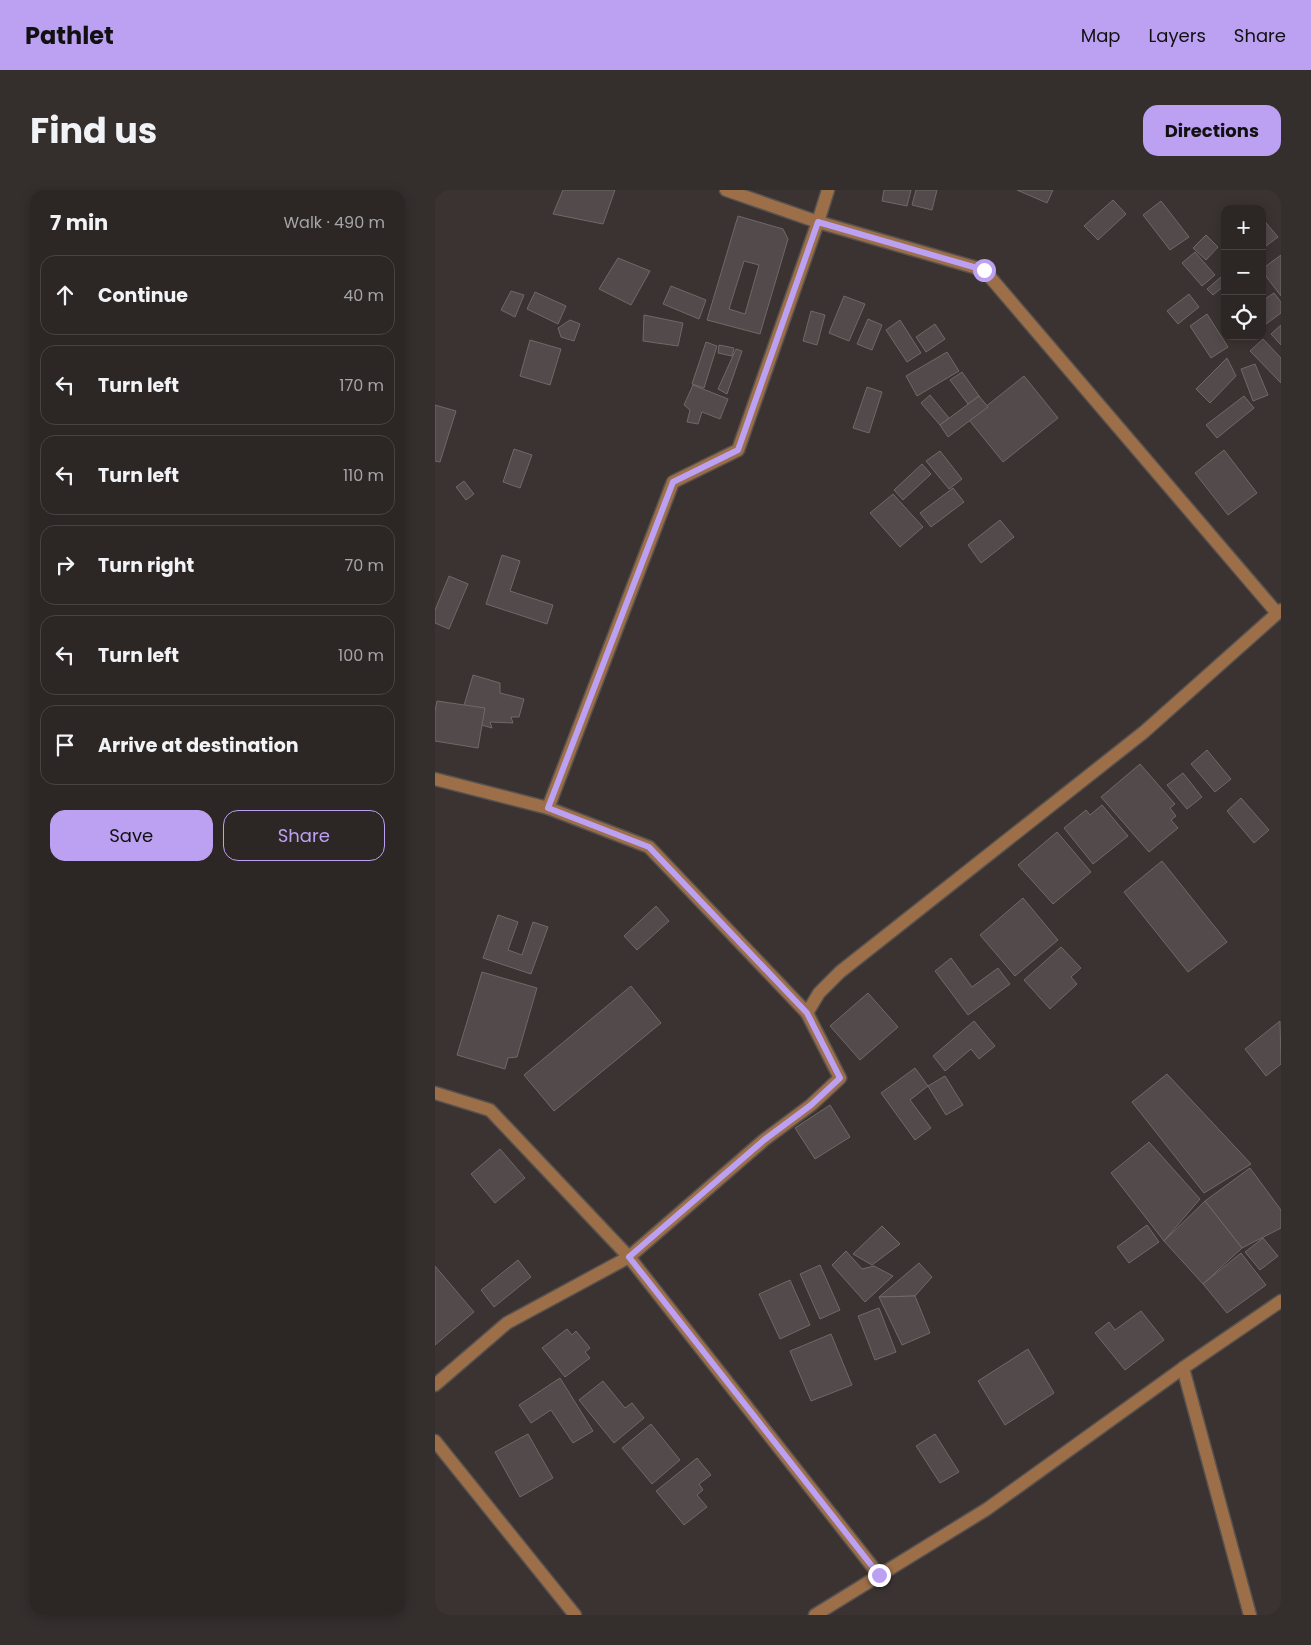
<!DOCTYPE html>
<meta charset="utf-8">
<style>
body{margin:0;font-family:Poppins,sans-serif;background:#342e2d;color:#f1f3f6}
.controls{position:absolute;right:15px;top:15px;display:grid;overflow:hidden;border-radius:10px;box-shadow:0 2px 12px #0003}
.controls button{width:45px;height:45px;display:grid;place-items:center;padding:0;border:0;border-bottom:1px solid #484342;background:#2c2625;color:#f1f3f6;font:25px sans-serif}
.stop{position:absolute;width:15px;height:15px;margin:-11px;border:4px solid #bca0f2;border-radius:50%;background:#fff}
.stop.end{background:#bca0f2;border-color:#fff;box-shadow:0 1px 5px #0008}
.list{margin:0;padding:0;list-style:none}
h2{display:flex;justify-content:space-between;align-items:center;height:65px;margin:0;padding:0 20px;font-size:21px}
h2 small{font-size:16px;font-weight:400;color:#a6a5a7}
.list li{display:grid;grid-template-columns:32px 1fr auto;gap:15px;align-items:center;box-sizing:border-box;height:80px;margin:0 10px 10px;padding:0 10px;border:1px solid #484342;border-radius:15px}
.list b{display:block;font-size:19px;white-space:nowrap}
.list em{font-size:16px;font-style:normal;color:#a6a5a7}
.actions{display:flex;gap:10px;padding:15px 20px}
.actions a{flex:1;padding:11px 0;border:1px solid #bca0f2;border-radius:15px;text-align:center;font-size:18px;color:#bca0f2}
.actions .main{background:#bca0f2;color:#111}
.icon{flex:none;width:28px;height:28px;fill:none;stroke:currentColor;stroke-width:2;stroke-linecap:round;stroke-linejoin:round}
.map{position:relative;flex:none;width:846px;height:1425px;overflow:hidden;border-radius:15px}
header{display:flex;align-items:center;gap:30px;box-sizing:border-box;height:70px;padding:0 25px;background:#bca0f2;color:#111}
header strong{font-size:24px}
nav{display:flex;gap:28px;margin-inline-start:auto;font-size:18px}
.intro{display:flex;align-items:center;justify-content:space-between;box-sizing:border-box;height:120px;padding:0 30px}
h1{margin:0;font-size:35px}
.button{padding:12px 22px;border-radius:15px;background:#bca0f2;color:#111;font-size:18px;font-weight:700}
main{display:flex;gap:30px;padding:0 30px}
aside{flex:1;background:#2c2625;border-radius:15px;box-shadow:0 2px 12px #0003}
.map>svg:first-child{display:block}
.building{fill:#524a4b;stroke:#706869;fill-rule:evenodd}
.lines{fill:none;stroke-linecap:round;stroke-linejoin:round}
.minor-casing{stroke:#57514f;stroke-width:15}
.minor{stroke:#9c6f49;stroke-width:12}
.route{stroke:#bca0f2;stroke-width:6}
</style>
<header>
<strong>Pathlet</strong>
<nav><a>Map</a><a>Layers</a><a>Share</a></nav>
</header>
<div class="intro"><h1>Find us</h1><a class="button">Directions</a></div>
<main>
<aside>
<h2>7 min<small>Walk · 490 m</small></h2>
<ul class="list">
<li><svg class="icon" aria-label="ahead" viewBox="0 0 24 24"><path d="M12 20V5M6 11l6-6 6 6"/></svg><div><b>Continue</b></div><em>40 m</em></li>
<li><svg class="icon" aria-label="left" viewBox="0 0 24 24"><path d="M17 20v-9H6M10 6l-5 5 5 5"/></svg><div><b>Turn left</b></div><em>170 m</em></li>
<li><svg class="icon" aria-label="left" viewBox="0 0 24 24"><path d="M17 20v-9H6M10 6l-5 5 5 5"/></svg><div><b>Turn left</b></div><em>110 m</em></li>
<li><svg class="icon" aria-label="right" viewBox="0 0 24 24"><path d="M7 20v-9h11M14 6l5 5-5 5"/></svg><div><b>Turn right</b></div><em>70 m</em></li>
<li><svg class="icon" aria-label="left" viewBox="0 0 24 24"><path d="M17 20v-9H6M10 6l-5 5 5 5"/></svg><div><b>Turn left</b></div><em>100 m</em></li>
<li><svg class="icon" aria-label="arrive" viewBox="0 0 24 24"><path d="M6 21V4h12l-3 4 3 4H6"/></svg><div><b>Arrive at destination</b></div></li>
</ul>
<div class="actions"><a class="main">Save</a><a>Share</a></div>
</aside>
<div class="map">
<svg width="846" height="1425" viewBox="0 0 846 1425">
<rect width="100%" height="100%" fill="#3a3331"/>
<g class="building">
<polygon points="128,0 180,0 168,34 118,24"/>
<polygon points="449,0 476,0 472,16 447,11"/>
<polygon points="481,0 502,0 497,20 477,15"/>
<polygon points="582,0 618,0 612,13"/>
<polygon points="678,10 691,24 663,50 649,36"/>
<polygon points="726,11 754,47 735,60 708,25"/>
<path d="M303,26L348,39L353,49L325,144L272,130ZM309,71L324,75L310,124L294,119Z"/>
<polygon points="827,28 843,47 827,59"/>
<polygon points="771,45 783,57 771,70 758,58"/>
<polygon points="760,62 780,85 767,96 747,73"/>
<polygon points="846,65 846,106 827,81 827,79"/>
<polygon points="183,68 215,81 196,115 164,99"/>
<polygon points="786,87 790,91 790,95 778,105 772,99"/>
<polygon points="236,96 271,110 264,129 228,114"/>
<polygon points="76,101 89,105 80,127 66,120"/>
<polygon points="100,102 131,116 123,134 92,119"/>
<polygon points="839,103 846,112 846,123 831,134 827,128 827,111"/>
<polygon points="754,104 764,117 743,134 732,121"/>
<polygon points="409,106 430,114 414,151 394,143"/>
<polygon points="376,121 390,125 382,155 368,151"/>
<polygon points="772,124 793,157 776,168 755,136"/>
<polygon points="209,125 248,133 243,156 208,151"/>
<polygon points="433,129 447,135 437,160 422,154"/>
<polygon points="135,130 145,134 139,151 126,147 123,138"/>
<polygon points="465,130 486,163 472,172 451,140"/>
<polygon points="500,134 510,149 491,162 481,147"/>
<polygon points="846,135 846,155 836,144"/>
<polygon points="828,149 846,168 846,193 815,161"/>
<polygon points="95,150 126,159 115,195 85,186"/>
<polygon points="271,152 282,156 269,198 257,194"/>
<polygon points="284,155 299,158 297,166 283,163"/>
<polygon points="301,159 307,161 292,204 283,199"/>
<polygon points="512,162 524,181 482,206 471,186"/>
<polygon points="792,168 801,186 775,213 761,199"/>
<polygon points="820,174 833,205 818,211 806,179"/>
<polygon points="527,182 544,206 533,214 515,190"/>
<polygon points="589,186 623,228 568,272 534,230"/>
<polygon points="258,195 293,209 285,229 267,222 263,234 252,232 255,220 249,215"/>
<polygon points="432,197 447,202 434,243 418,238"/>
<polygon points="495,205 514,228 505,235 486,213"/>
<polygon points="544,206 553,217 513,247 505,235"/>
<polygon points="809,206 819,218 782,248 771,235"/>
<polygon points="0,215 21,221 5,272 0,271"/>
<polygon points="79,259 97,265 85,298 68,292"/>
<polygon points="789,260 822,303 793,325 760,283"/>
<polygon points="505,261 527,289 514,299 491,271"/>
<polygon points="487,274 496,284 468,310 459,300"/>
<polygon points="29,291 39,304 31,310 21,297"/>
<polygon points="518,298 529,312 496,337 485,323"/>
<polygon points="458,304 488,337 465,357 435,323"/>
<polygon points="565,330 579,347 546,373 533,355"/>
<polygon points="67,365 85,371 75,401 118,415 112,434 51,414"/>
<polygon points="14,386 33,394 14,439 0,433 0,420"/>
<polygon points="38,485 65,493 65,503 89,509 84,527 76,527 78,533 55,532 57,538 25,529"/>
<polygon points="2,511 50,518 43,558 0,551 0,521"/>
<polygon points="772,560 796,589 780,602 756,574"/>
<polygon points="705,574 740,614 735,618 741,626 736,630 743,638 714,662 666,607"/>
<polygon points="748,583 767,607 752,619 732,595"/>
<polygon points="806,608 834,640 819,653 792,621"/>
<polygon points="667,615 693,646 658,674 629,638 651,620 655,625"/>
<polygon points="622,642 656,682 618,714 583,675"/>
<polygon points="727,671 792,752 753,782 689,702"/>
<polygon points="588,708 623,750 580,786 545,745"/>
<polygon points="221,716 234,731 202,760 189,746"/>
<polygon points="63,725 83,732 73,760 87,765 98,732 113,737 96,784 48,768"/>
<polygon points="626,757 646,778 636,787 642,794 615,819 589,790"/>
<polygon points="516,768 537,797 563,778 575,794 533,825 500,781"/>
<polygon points="47,782 102,798 82,867 73,868 70,879 22,865"/>
<polygon points="196,796 226,833 119,921 89,885"/>
<polygon points="433,803 463,837 425,870 395,836"/>
<polygon points="539,831 560,856 544,869 536,859 510,881 498,866"/>
<polygon points="845,831 846,874 831,886 810,859"/>
<polygon points="480,878 493,896 475,910 496,938 480,950 446,903"/>
<polygon points="732,884 816,974 769,1003 697,912"/>
<polygon points="510,886 528,915 511,925 493,896"/>
<polygon points="395,915 415,947 380,969 360,938"/>
<polygon points="714,952 765,1009 729,1051 676,983"/>
<polygon points="65,959 90,988 60,1013 36,984"/>
<polygon points="815,978 846,1020 846,1038 807,1058 770,1011"/>
<polygon points="770,1011 807,1058 768,1094 729,1051"/>
<polygon points="712,1035 724,1052 694,1073 682,1057"/>
<polygon points="447,1036 465,1054 437,1075 418,1064"/>
<polygon points="828,1048 843,1066 825,1080 810,1062"/>
<polygon points="411,1061 427,1079 439,1076 458,1086 430,1112 397,1075"/>
<polygon points="806,1063 831,1095 792,1123 768,1094"/>
<polygon points="83,1070 96,1087 59,1117 46,1100"/>
<polygon points="484,1073 497,1087 480,1106 444,1107"/>
<polygon points="385,1075 405,1120 385,1129 365,1084"/>
<polygon points="0,1076 39,1122 0,1155"/>
<polygon points="355,1090 375,1135 345,1149 324,1104"/>
<polygon points="480,1106 495,1143 467,1155 444,1107"/>
<polygon points="444,1118 461,1162 440,1170 423,1126"/>
<polygon points="706,1121 729,1150 690,1180 660,1143 674,1132 680,1140"/>
<polygon points="132,1139 137,1145 141,1141 155,1158 150,1162 155,1168 130,1187 107,1158"/>
<polygon points="396,1144 417,1195 376,1211 355,1161"/>
<polygon points="593,1159 619,1203 570,1235 543,1191"/>
<polygon points="125,1188 158,1241 138,1253 116,1220 96,1233 84,1215"/>
<polygon points="168,1191 190,1218 197,1213 209,1228 179,1253 144,1210"/>
<polygon points="216,1234 245,1270 217,1294 187,1258"/>
<polygon points="93,1244 118,1288 85,1307 60,1262"/>
<polygon points="500,1244 524,1282 505,1293 481,1256"/>
<polygon points="262,1268 276,1285 264,1294 268,1300 262,1305 272,1317 249,1335 221,1301"/>
</g>
<g class="lines">
<defs>
<g id="minor">
<polyline points="291,0 383,32 549,80 842,423"/>
<polyline points="0,589 113,618 214,657 372,823"/>
<polyline points="113,618 238,292 303,260 383,32 393,0"/>
<polyline points="0,903 55,920 194,1067 444,1385"/>
<polyline points="748,1178 815,1425"/>
<polyline points="0,1195 72,1133 194,1067 329,950 376,915 405,888 372,823 384,803 405,782 709,542 846,420"/>
<polyline points="0,1251 140,1425"/>
<polyline points="380,1425 552,1319 748,1178 846,1111"/>
</g>
</defs>
<use href="#minor" class="minor-casing"/>
<use href="#minor" class="minor"/>
</g>
<g class="lines">
<polyline class="route" points="444,1385 194,1067 329,950 376,915 405,888 372,823 214,657 113,618 238,292 303,260 383,32 549,80"/>
</g>
</svg>
<div class="controls">
<button>+</button>
<button>−</button>
<button><svg class="icon" aria-label="locate" viewBox="0 0 24 24"><circle cx="12" cy="12" r="6"/><path d="M12 2v4M12 18v4M2 12h4M18 12h4"/></svg></button>
</div>
<div class="stop" style="left:549px;top:80px"></div>
<div class="stop end" style="left:444px;top:1385px"></div>
</div>
</main>
